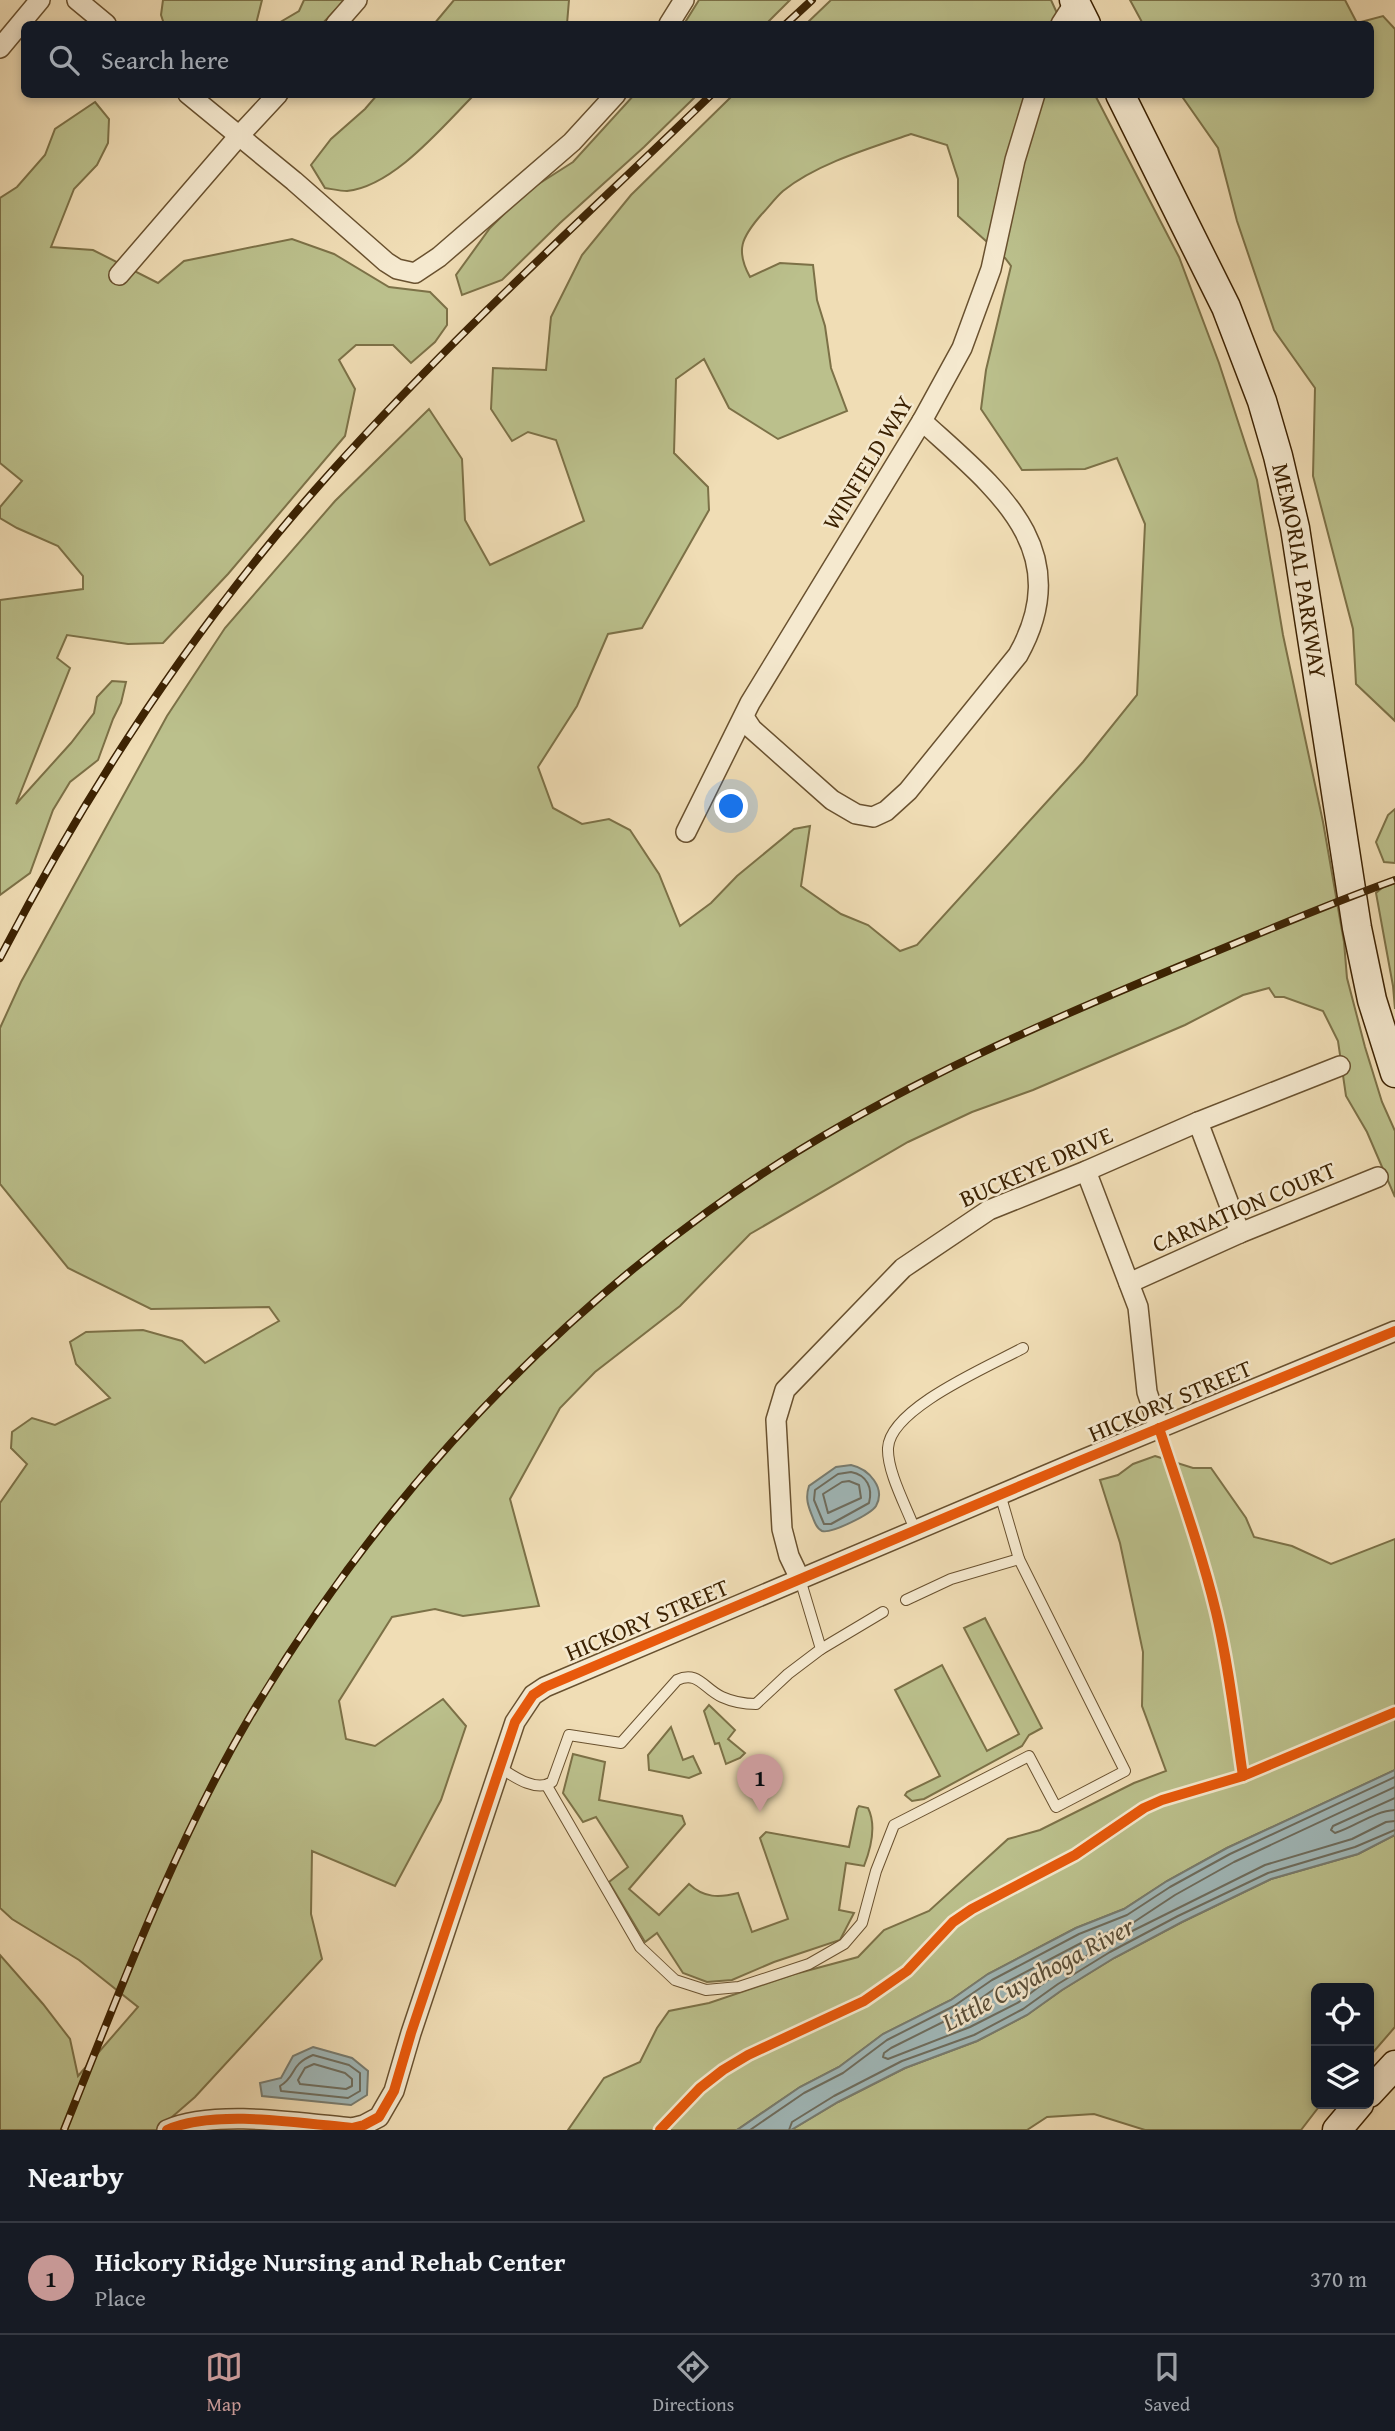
<!DOCTYPE html>
<style>
body{margin:0;font-family:"Gentium Book Plus",serif;background:#242831;color:#f1f3f6}
.controls{position:absolute;right:21px;bottom:21px;display:grid;overflow:hidden;border-radius:10px;box-shadow:0 4px 10px #0003}
.controls button{width:63px;height:63px;display:grid;place-items:center;padding:0;border:0;border-bottom:2px solid #363941;background:#171b24;color:#f1f3f6;font:35px sans-serif}
.you{position:absolute;left:732px;top:807px;width:24px;height:24px;margin:-18px;border:5px solid #fff;border-radius:50%;background:#1a73e8;box-shadow:0 0 0 10px #1a73e833}
.badge{display:grid;place-items:center;width:46px;height:46px;border-radius:50%;background:#c59692;color:#111;font-size:23px;font-weight:700}
.pin{position:absolute;translate:-50% -58px;filter:drop-shadow(0 2px 4px #0008)}
.pin::after{content:'';position:absolute;top:37px;width:24px;height:21px;background:inherit;clip-path:polygon(0 0,100% 0,50% 100%)}
.list{margin:0;padding:0;list-style:none}
h2{display:flex;justify-content:space-between;align-items:center;height:91px;margin:0;padding:0 28px;font-size:30px}
h2 small{font-size:23px;font-weight:400;color:#9ea1a6}
.list li{display:grid;grid-template-columns:46px 1fr auto;gap:21px;align-items:center;box-sizing:border-box;height:112px;padding:0 28px;border-top:2px solid #363941}
.list b{display:block;font-size:26px;white-space:nowrap}
.list p{margin:0;font-size:23px;white-space:nowrap;color:#9ea1a6}
.list em{font-size:23px;font-style:normal;color:#9ea1a6}
.icon{flex:none;width:38px;height:38px;fill:none;stroke:currentColor;stroke-width:2;stroke-linecap:round;stroke-linejoin:round}
.map{position:relative;flex:none;width:1395px;height:2130px;overflow:hidden}
.search{position:absolute;background:#171b24;box-shadow:0 4px 10px #0003;left:21px;right:21px;top:21px;height:77px;display:flex;align-items:center;gap:18px;box-sizing:border-box;padding:0 24px;border-radius:10px;color:#9ea1a6;font-size:26px}
.sheet{height:203px;background:#171b24}
nav{display:flex;justify-content:space-around;align-items:center;box-sizing:border-box;height:98px;border-top:2px solid #363941;background:#171b24;font-size:19px;color:#9ea1a6}
nav a{display:grid;justify-items:center;gap:4px}
nav .on{color:#c59692}
.map>svg:first-child{display:block}
.green{fill:#bbc08c;stroke:#7c7147;stroke-width:2;fill-rule:evenodd}
.water{fill:#a0b8b9;stroke:#787c70;stroke-width:2}
.lines{fill:none;stroke-linecap:round;stroke-linejoin:round}
.shore{stroke:#6e6d5e;stroke-width:2}
.lane-casing{stroke:#69512f;stroke-width:12}
.street-casing{stroke:#69512f;stroke-width:22}
.secondary-casing{stroke:#3c2202;stroke-width:31}
.lane{stroke:#f5e9cf;stroke-width:10}
.street{stroke:#f5e9cf;stroke-width:19}
.secondary{stroke:#f5e9cf;stroke-width:28}
.rail-casing{stroke:#3c2202;stroke-width:8}
.rail{stroke:#f5e9cf;stroke-width:5;stroke-dasharray:16;stroke-linecap:butt}
.cycleway-casing{stroke:#f5e9cf;stroke-width:15}
.cycleway{stroke:#e8590c;stroke-width:10}
.labels{text-anchor:middle;stroke-width:5;stroke-linejoin:round;paint-order:stroke}
.street-label{font-size:24px;fill:#3c2202;stroke:#f5e9cf}
.water-label{font-size:26px;font-style:italic;fill:#5a4f39;stroke:#f5e9cf}
</style>
<div class="map">
<svg width="1395" height="2130" viewBox="0 0 1395 2130">
<rect width="100%" height="100%" fill="#f0ddb5"/>
<filter id="stains"><feTurbulence type="fractalNoise" baseFrequency=".00286" numOctaves="4"/><feColorMatrix values="0 0 0 0 .2 0 0 0 0 .09 0 0 0 0 .02 0 0 0 .5 -.17"/></filter>
<radialGradient id="worn" r=".72"><stop offset=".6" stop-color="#630" stop-opacity="0"/><stop offset="1" stop-color="#630" stop-opacity=".3"/></radialGradient>
<g class="green">
<polygon points="163,0 262,0 256,24 164,24 161,15"/>
<polygon points="304,0 345,0 322,24 277,24 299,11"/>
<polygon points="454,0 569,0 567,24 434,24"/>
<polygon points="699,0 790,0 766,24 684,24"/>
<polygon points="831,0 1051,0 1062,24 806,24"/>
<polygon points="1130,0 1345,0 1357,23 1383,16 1395,29 1395,721 1356,684 1353,629 1313,476 1315,388 1274,330 1237,221 1218,148 1181,95 1370,94 1370,24 1143,24"/>
<path d="M377,95H474C442,127 394,186 347,191C340,191 332,189 325,188L311,165L331,139L365,109Z"/>
<polygon points="634,95 697,95 644,147 560,223 502,280 462,295 456,275 490,228 526,192 573,162"/>
<path d="M733,95H1095L1179,257L1219,363L1257,480L1283,635L1323,822L1344,942L1347,978L1365,1047L1382,1102L1395,1131V1197L1367,1132L1346,1096L1338,1041L1323,1011L1284,997H1275L1269,988L1243,995L1185,1025L1033,1090L972,1112L908,1142L750,1234L680,1306L595,1372L560,1408L510,1499L539,1606L463,1616L435,1609L392,1617L339,1701L346,1739L375,1746L443,1699L466,1726L441,1800L395,1886L312,1851L311,1914L322,1959L195,2097L157,2130H0V1955L43,2004L70,2039L78,2076L138,2007L79,1960L12,1919L0,1908V1503L27,1464L11,1448L12,1432L32,1418L55,1425L110,1398L76,1364L70,1342L86,1332L143,1330L182,1341L205,1363L279,1321L269,1307L151,1309L68,1268L0,1184V1028L21,982L167,716L225,628L335,501L429,409L462,459L465,520L490,565L584,521L556,440L528,432L512,441L491,409L493,368L546,370L551,317L582,255L631,195ZM911,134L947,145L958,179V216L1005,258L1011,266L986,370L981,409L1022,470L1085,469L1117,458L1145,524L1137,695L1083,762L917,945L900,951L868,925L841,914L801,886L810,826L794,829L737,876L711,903L680,926L659,874L630,830L609,819L582,824L553,808L538,767L577,706L608,634L642,628L709,510L708,487L674,453L676,379L704,359L729,408L778,439L847,411L831,368L825,326L817,300L813,265L780,263L750,277C735,250 742,237 761,215C768,208 775,198 783,191C816,164 870,148 911,134Z"/>
<polygon points="95,102 109,119 108,143 97,165 74,189 51,247 93,250 158,283 184,261 292,239 334,254 389,287 430,292 447,309 447,325 435,342 411,363 393,345 356,345 339,360 355,389 345,436 228,574 163,643 128,644 67,635 57,658 70,668 16,804 71,743 94,713 97,697 112,681 126,682 121,703 113,719 98,760 70,782 53,810 30,873 0,895 0,600 83,589 83,576 58,546 17,528 0,518 0,507 22,481 0,463 0,198 17,187 45,155 55,129"/>
<polygon points="1395,809 1395,863 1384,862 1376,842 1388,815"/>
<polygon points="1395,883 1395,1009 1393,986 1376,893 1383,887"/>
<polygon points="1155,1456 1193,1468 1211,1468 1246,1518 1254,1537 1292,1546 1331,1564 1395,1539 1395,1770 1227,1848 1167,1881 1124,1909 1076,1928 988,1974 951,2000 883,2034 839,2067 800,2087 737,2130 568,2130 604,2078 640,2062 657,2028 669,2011 709,2003 795,1974 858,1957 884,1930 929,1911 1008,1839 1040,1830 1134,1783 1166,1771 1142,1706 1143,1652 1120,1543 1100,1480 1118,1475 1133,1464"/>
<polygon points="985,1618 1042,1728 1029,1735 1022,1746 924,1799 912,1801 905,1795 907,1792 940,1776 895,1690 942,1665 987,1751 1019,1734 964,1628"/>
<polygon points="709,1705 735,1730 728,1739 745,1753 740,1758 726,1764 719,1743 715,1744 704,1711"/>
<polygon points="671,1727 683,1760 693,1756 701,1773 689,1778 649,1770 648,1755"/>
<path d="M573,1754L605,1762L599,1800L682,1816L685,1824L629,1889L659,1915L689,1884C704,1898 719,1898 738,1893L752,1932L788,1919L760,1838L766,1832L849,1847L857,1809L859,1806L868,1808C877,1826 871,1848 864,1866L846,1863L839,1910L854,1913L840,1940L774,1962L732,1980L707,1982L683,1973L657,1933L645,1942L609,1882L628,1867L596,1817L583,1822L563,1793Z"/>
<polygon points="1395,1835 1395,2027 1369,2057 1369,1988 1316,1988 1316,2104 1321,2104 1301,2130 1145,2130 1094,2114 1047,2117 1027,2130 791,2130 838,2102 905,2068 977,2041 1027,2015 1062,1990 1114,1958 1182,1922 1271,1879 1358,1854"/>
</g>
<g class="water">
<path d="M851,1465C869,1469 886,1488 876,1506C871,1514 831,1534 822,1531C816,1528 815,1523 813,1518C808,1506 805,1498 809,1486L836,1467Z"/>
<polygon points="1395,1770 1395,1835 1358,1854 1271,1879 1182,1922 1114,1958 1062,1990 1027,2015 977,2041 905,2068 838,2102 791,2130 737,2130 800,2087 839,2067 883,2034 951,2000 988,1974 1076,1928 1124,1909 1167,1881 1227,1848"/>
<polygon points="313,2047 352,2058 368,2071 367,2095 351,2105 262,2096 260,2083 281,2078 293,2056"/>
</g>
<g class="lines">
<g class="shore">
<path d="M851,1472C867,1475 873,1488 869,1503L831,1524H824L814,1500L815,1490L838,1474Z"/>
<polygon points="849,1481 859,1485 861,1498 828,1513 823,1494 842,1482"/>
<polyline points="1395,1787 1234,1862 1175,1895 1131,1924 1083,1942 997,1987 959,2014 891,2048 884,2053 883,2057 888,2059 970,2027 1019,2002 1053,1976 1106,1944 1265,1865 1352,1839 1386,1822 1395,1821"/>
<path d="M1395,1798L1333,1826L1331,1830L1335,1833C1355,1827 1374,1811 1395,1810"/>
<path d="M313,2055L349,2065L360,2073V2091L348,2098L281,2091L280,2086C297,2076 289,2065 313,2055Z"/>
<polygon points="314,2064 345,2073 352,2079 352,2086 346,2089 300,2084 298,2080 305,2068"/>
<polyline points="750,2130 804,2093 843,2073 887,2040 954,2006 992,1980 1079,1934 1127,1915 1170,1887 1230,1854 1395,1777"/>
<polyline points="789,2130 792,2122 834,2096 902,2061 974,2035 1023,2009 1058,1984 1110,1952 1178,1916 1268,1873 1355,1847 1395,1830"/>
</g>
<defs>
<g id="lane">
<path d="M915,1530C907,1508 887,1472 888,1448C890,1408 990,1366 1023,1348"/>
<polyline points="906,1600 951,1579 1019,1559 1000,1494"/>
<polyline points="821,1649 883,1612"/>
<path d="M499,1767C513,1776 536,1793 552,1782L569,1735L621,1743L677,1680C698,1670 704,1689 722,1697C733,1702 745,1704 756,1704L788,1674L821,1649L800,1579"/>
<polyline points="547,1786 640,1947 675,1980 706,1990 739,1987 809,1964 844,1944 862,1923 876,1871 894,1825 1029,1756 1056,1807 1125,1771 1019,1559"/>
</g>
<g id="street">
<polyline points="77,0 106,24"/>
<polyline points="336,24 357,0"/>
<polyline points="669,24 684,0"/>
<polyline points="1061,24 1075,2"/>
<polyline points="0,48 40,0"/>
<polyline points="188,94 294,181 386,262 397,269 415,273 439,257 572,142 616,94"/>
<polyline points="119,275 238,137 278,94"/>
<path d="M744,717L752,729L832,800L856,814L873,817L886,811L908,791L1018,655C1078,548 994,487 922,421"/>
<polyline points="686,832 750,703 922,421 962,348 991,269 1015,160 1035,94"/>
<polyline points="1198,1122 1240,1233"/>
<polyline points="1086,1171 1138,1307 1147,1392 1159,1428"/>
<polyline points="1129,1283 1240,1233 1378,1177"/>
<polyline points="800,1579 789,1556 782,1529 776,1420 785,1390 903,1268 989,1210 1086,1171 1198,1122 1340,1066"/>
<path d="M167,2130C213,2109 301,2123 352,2128L364,2125L379,2117L394,2091L411,2033L515,1722L533,1695L545,1687L1077,1462L1395,1331"/>
</g>
<g id="secondary">
<polyline points="1074,0 1086,24"/>
<path id="s1" d="M1120,94L1226,307L1262,401L1278,456L1295,528L1357,928L1372,1000L1395,1073"/>
<polyline points="1369,2093 1395,2065"/>
<polyline points="1337,2130 1359,2104"/>
</g>
</defs>
<use href="#lane" class="lane-casing"/>
<use href="#street" class="street-casing"/>
<use href="#secondary" class="secondary-casing"/>
<use href="#lane" class="lane"/>
<use href="#street" class="street"/>
<use href="#secondary" class="secondary"/>
<defs>
<g id="rail">
<polyline points="786,24 812,0"/>
<path d="M0,958C86,792 191,631 315,490C439,349 578,224 712,94"/>
<path d="M64,2130C120,1991 172,1849 248,1720C365,1522 521,1347 707,1212C849,1108 1011,1036 1173,969C1247,939 1320,907 1395,880"/>
</g>
</defs>
<use href="#rail" class="rail-casing"/>
<use href="#rail" class="rail"/>
<defs>
<g id="cycleway">
<path d="M1159,1428C1179,1489 1201,1550 1216,1612C1229,1666 1235,1722 1243,1776"/>
<path d="M167,2130C213,2109 301,2123 352,2128L364,2125L379,2117L394,2091L411,2033L515,1722L533,1695L545,1687L1077,1462L1395,1331"/>
<polyline points="660,2130 700,2088 723,2070 748,2055 864,2001 907,1971 953,1922 972,1909 1075,1855 1144,1808 1162,1800 1243,1776 1395,1712"/>
</g>
</defs>
<use href="#cycleway" class="cycleway-casing"/>
<use href="#cycleway" class="cycleway"/>
</g>
<g class="labels">
<g class="street-label">
<text transform="translate(868 463) rotate(-59)" y="8">WINFIELD WAY</text>
<text dy="8" stroke="none"><textPath href="#s1" startOffset="513">MEMORIAL PARKWAY</textPath></text>
<text transform="translate(1036 1167) rotate(-24)" y="8">BUCKEYE DRIVE</text>
<text transform="translate(1244 1207) rotate(-23)" y="8">CARNATION COURT</text>
<text transform="translate(1170 1401) rotate(-23)" y="8">HICKORY STREET</text>
<text transform="translate(647 1620) rotate(-23)" y="8">HICKORY STREET</text>
</g>
<g class="water-label">
<text transform="translate(1038 1974) rotate(-28)" y="9">Little Cuyahoga River</text>
</g>
</g>
<rect width="100%" height="100%" filter="url(#stains)"/>
<rect width="100%" height="100%" fill="url(#worn)"/>
</svg>
<div class="controls">
<button><svg class="icon" aria-label="locate" viewBox="0 0 24 24"><circle cx="12" cy="12" r="6"/><path d="M12 2v4M12 18v4M2 12h4M18 12h4"/></svg></button>
<button><svg class="icon" aria-label="layers" viewBox="0 0 24 24"><path d="M12 4l9 5-9 5-9-5zM3 14l9 5 9-5"/></svg></button>
</div>
<div class="you"></div>
<div class="pin badge" style="left:760px;top:1812px">1</div>
<div class="search"><svg class="icon" aria-label="search" viewBox="0 0 24 24"><circle cx="10" cy="10" r="6"/><path d="M15 15l6 6"/></svg>Search here</div>
</div>
<section class="sheet">
<h2>Nearby<small></small></h2>
<ul class="list">
<li><span class="badge">1</span><div><b>Hickory Ridge Nursing and Rehab Center</b><p>Place</p></div><em>370 m</em></li>
</ul>
</section>
<nav>
<a class="on"><svg class="icon" aria-label="map" viewBox="0 0 24 24"><path d="M3 6l6-2 6 2 6-2v14l-6 2-6-2-6 2zM9 4v14M15 6v14"/></svg>Map</a>
<a><svg class="icon" aria-label="directions" viewBox="0 0 24 24"><path d="M12 3l9 9-9 9-9-9zM9 14v-3h6M13 9l2 2-2 2"/></svg>Directions</a>
<a><svg class="icon" aria-label="saved" viewBox="0 0 24 24"><path d="M7 4h10v16l-5-4-5 4z"/></svg>Saved</a>
</nav>
